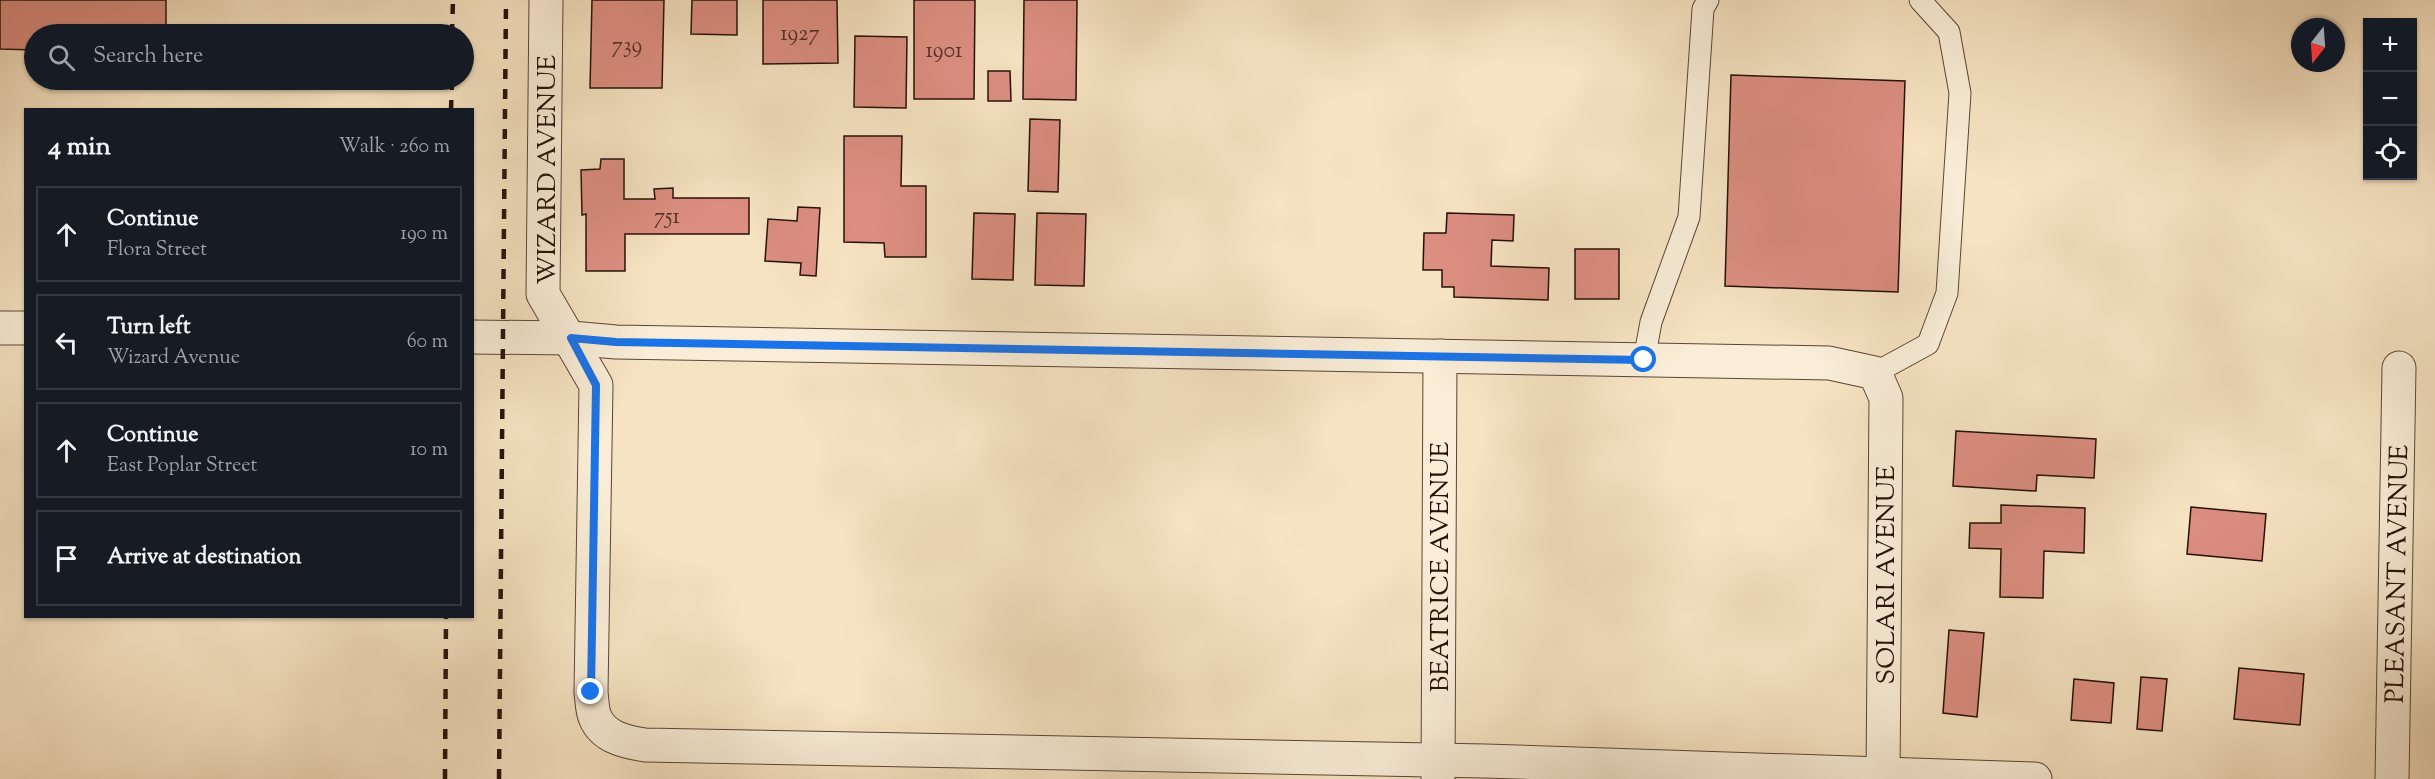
<!DOCTYPE html>
<meta charset="utf-8">
<style>
body{margin:0;font-family:"Sorts Mill Goudy",serif;background:#20242c;color:#f1f3f6}
.controls{position:absolute;right:18px;top:18px;display:grid;overflow:hidden;border-radius:0px;box-shadow:0 2px 4px #0004}
.controls button{width:54px;height:54px;display:grid;place-items:center;padding:0;border:0;border-bottom:2px solid #363941;background:#171b24;color:#f1f3f6;font:30px sans-serif}
.compass{position:absolute;left:2291px;top:18px;width:54px;height:54px;border-radius:50%;background:#171b24;box-shadow:0 2px 4px #0004;rotate:197deg}
.stop{position:absolute;width:18px;height:18px;margin:-14px;border:4px solid #1a73e8;border-radius:50%;background:#fff}
.stop.end{background:#1a73e8;border-color:#fff;box-shadow:0 2px 6px #0008}
.list{margin:0;padding:0;list-style:none}
h2{display:flex;justify-content:space-between;align-items:center;height:78px;margin:0;padding:0 24px;font-size:26px}
h2 small{font-size:20px;font-weight:400;color:#9ea1a6}
.list li{display:grid;grid-template-columns:39px 1fr auto;gap:18px;align-items:center;box-sizing:border-box;height:96px;margin:0 12px 12px;padding:0 12px;border:2px solid #363941;border-radius:0px}
.list b{display:block;font-size:22px;white-space:nowrap}
.list p{margin:0;font-size:20px;white-space:nowrap;color:#9ea1a6}
.list em{font-size:20px;font-style:normal;color:#9ea1a6}
.icon{flex:none;width:33px;height:33px;fill:none;stroke:currentColor;stroke-width:2;stroke-linecap:round;stroke-linejoin:round}
.map{position:relative;flex:none;width:2435px;height:779px;overflow:hidden}
.search{position:absolute;background:#171b24;box-shadow:0 2px 4px #0004;left:24px;top:24px;width:450px;height:66px;display:flex;align-items:center;gap:15px;box-sizing:border-box;padding:0 21px;border-radius:33px;color:#9ea1a6;font-size:22px}
.panel{position:absolute;background:#171b24;box-shadow:0 2px 4px #0004;left:24px;top:108px;width:450px;height:510px;border-radius:0px}
.map>svg:first-child{display:block}
.building{fill:#dc8e81;stroke:#261008;stroke-width:1.5}
.lines{fill:none;stroke-linecap:round;stroke-linejoin:round}
.lane-casing{stroke:#5a4536;stroke-width:23}
.street-casing{stroke:#5a4536;stroke-width:35}
.lane{stroke:#f9edd7;stroke-width:21}
.street{stroke:#f9edd7;stroke-width:33}
.rail{stroke:#261008;stroke-width:4.5;stroke-dasharray:10 10;stroke-linecap:butt}
.route{stroke:#1a73e8;stroke-width:8}
.labels{text-anchor:middle;stroke-width:6;stroke-linejoin:round;paint-order:stroke}
.number-label{font-size:22px;fill:#543026}
.street-label{font-size:26px;fill:#261008;stroke:#f9edd7}
</style>
<div class="map">
<svg width="2435" height="779" viewBox="0 0 2435 779">
<rect width="100%" height="100%" fill="#f6e3c2"/>
<filter id="stains"><feTurbulence type="fractalNoise" baseFrequency=".00333" numOctaves="4"/><feColorMatrix values="0 0 0 0 .2 0 0 0 0 .09 0 0 0 0 .02 0 0 0 .5 -.17"/></filter>
<radialGradient id="worn" r=".72"><stop offset=".6" stop-color="#630" stop-opacity="0"/><stop offset="1" stop-color="#630" stop-opacity=".3"/></radialGradient>
<g class="building">
<polygon points="0,0 166,0 166,34 34,34 34,50 0,49"/>
<polygon points="592,0 664,0 662,88 590,88"/>
<polygon points="692,0 737,0 737,35 691,34"/>
<polygon points="763,0 837,0 838,63 763,64"/>
<polygon points="914,0 975,0 974,99 914,99"/>
<polygon points="1024,0 1077,0 1076,100 1023,99"/>
<polygon points="855,36 907,37 906,108 854,107"/>
<polygon points="988,71 1010,71 1011,101 988,101"/>
<polygon points="1731,75 1905,81 1898,292 1725,286"/>
<polygon points="1030,119 1060,120 1058,192 1028,191"/>
<polygon points="844,136 902,136 901,186 926,186 926,257 885,257 884,243 844,242"/>
<polygon points="601,159 624,159 624,199 655,199 654,189 673,188 673,198 749,198 749,234 625,234 625,271 586,271 586,214 582,215 581,170 600,169"/>
<polygon points="798,207 820,208 816,276 800,275 801,263 765,261 768,219 797,221"/>
<polygon points="974,213 1015,214 1013,280 972,279"/>
<polygon points="1037,213 1086,214 1084,286 1035,285"/>
<polygon points="1447,213 1514,215 1513,241 1492,240 1491,266 1549,268 1548,300 1454,297 1454,287 1442,287 1442,270 1423,270 1424,233 1446,233"/>
<rect x="1575" y="249" width="44" height="50"/>
<polygon points="1956,431 2096,439 2094,478 2037,475 2036,491 1953,486"/>
<polygon points="2001,505 2085,508 2084,553 2044,551 2043,598 2000,597 2001,549 1969,548 1970,523 2001,523"/>
<polygon points="2191,507 2266,514 2262,561 2187,554"/>
<polygon points="1949,630 1984,633 1977,717 1943,713"/>
<polygon points="2239,668 2304,674 2300,725 2234,719"/>
<polygon points="2141,677 2167,679 2162,731 2137,729"/>
<polygon points="2074,679 2114,683 2111,723 2071,720"/>
</g>
<g class="lines">
<defs>
<g id="lane">
<polyline points="1644,360 1651,322 1689,217 1703,9 1708,0"/>
<polyline points="1875,373 1928,344 1947,293 1960,93 1949,32 1920,0"/>
</g>
<g id="street">
<path d="M546,0L543,294L596,385L591,692C592,700 592,710 595,717C603,737 625,742 645,745L1485,761L2035,779"/>
<polyline points="0,328 26,328"/>
<polyline points="472,337 571,338 616,342 1829,363 1875,373 1886,398 1883,779"/>
<polyline points="1438,779 1440,356"/>
<polyline points="2392,779 2399,368"/>
</g>
</defs>
<use href="#lane" class="lane-casing"/>
<use href="#street" class="street-casing"/>
<use href="#lane" class="lane"/>
<use href="#street" class="street"/>
<g class="rail">
<polyline points="452,34 453,0"/>
<polyline points="451,110 452,80"/>
<polyline points="445,779 446,616"/>
<polyline points="499,779 506,0"/>
</g>
</g>
<g class="lines">
<polyline class="route" points="591,692 596,385 571,338 616,342 1644,360"/>
</g>
<g class="labels">
<g class="number-label">
<text x="800" y="40">1927</text>
<text x="627" y="52">739</text>
<text x="944" y="57">1901</text>
<text x="667" y="223">751</text>
</g>
<g class="street-label">
<text transform="translate(546 170) rotate(-90)" y="9">WIZARD AVENUE</text>
<text transform="translate(1439 567) rotate(-90)" y="9">BEATRICE AVENUE</text>
<text transform="translate(2396 574) rotate(-89)" y="9">PLEASANT AVENUE</text>
<text transform="translate(1885 575) rotate(-90)" y="9">SOLARI AVENUE</text>
</g>
</g>
<rect width="100%" height="100%" filter="url(#stains)"/>
<rect width="100%" height="100%" fill="url(#worn)"/>
</svg>
<div class="controls">
<button>+</button>
<button>−</button>
<button><svg class="icon" aria-label="locate" viewBox="0 0 24 24"><circle cx="12" cy="12" r="6"/><path d="M12 2v4M12 18v4M2 12h4M18 12h4"/></svg></button>
</div>
<svg class="compass" viewBox="-18 -18 36 36"><path d="M0-13l5 13h-10z" fill="#e53935"/><path d="M0 13l5-13h-10z" fill="#9ea1a6"/></svg>
<div class="stop" style="left:1644px;top:360px"></div>
<div class="stop end" style="left:591px;top:692px"></div>
<div class="search"><svg class="icon" aria-label="search" viewBox="0 0 24 24"><circle cx="10" cy="10" r="6"/><path d="M15 15l6 6"/></svg>Search here</div>
<section class="panel">
<h2>4 min<small>Walk · 260 m</small></h2>
<ul class="list">
<li><svg class="icon" aria-label="ahead" viewBox="0 0 24 24"><path d="M12 20V5M6 11l6-6 6 6"/></svg><div><b>Continue</b><p>Flora Street</p></div><em>190 m</em></li>
<li><svg class="icon" aria-label="left" viewBox="0 0 24 24"><path d="M17 20v-9H6M10 6l-5 5 5 5"/></svg><div><b>Turn left</b><p>Wizard Avenue</p></div><em>60 m</em></li>
<li><svg class="icon" aria-label="ahead" viewBox="0 0 24 24"><path d="M12 20V5M6 11l6-6 6 6"/></svg><div><b>Continue</b><p>East Poplar Street</p></div><em>10 m</em></li>
<li><svg class="icon" aria-label="arrive" viewBox="0 0 24 24"><path d="M6 21V4h12l-3 4 3 4H6"/></svg><div><b>Arrive at destination</b></div></li>
</ul>
</section>
</div>
